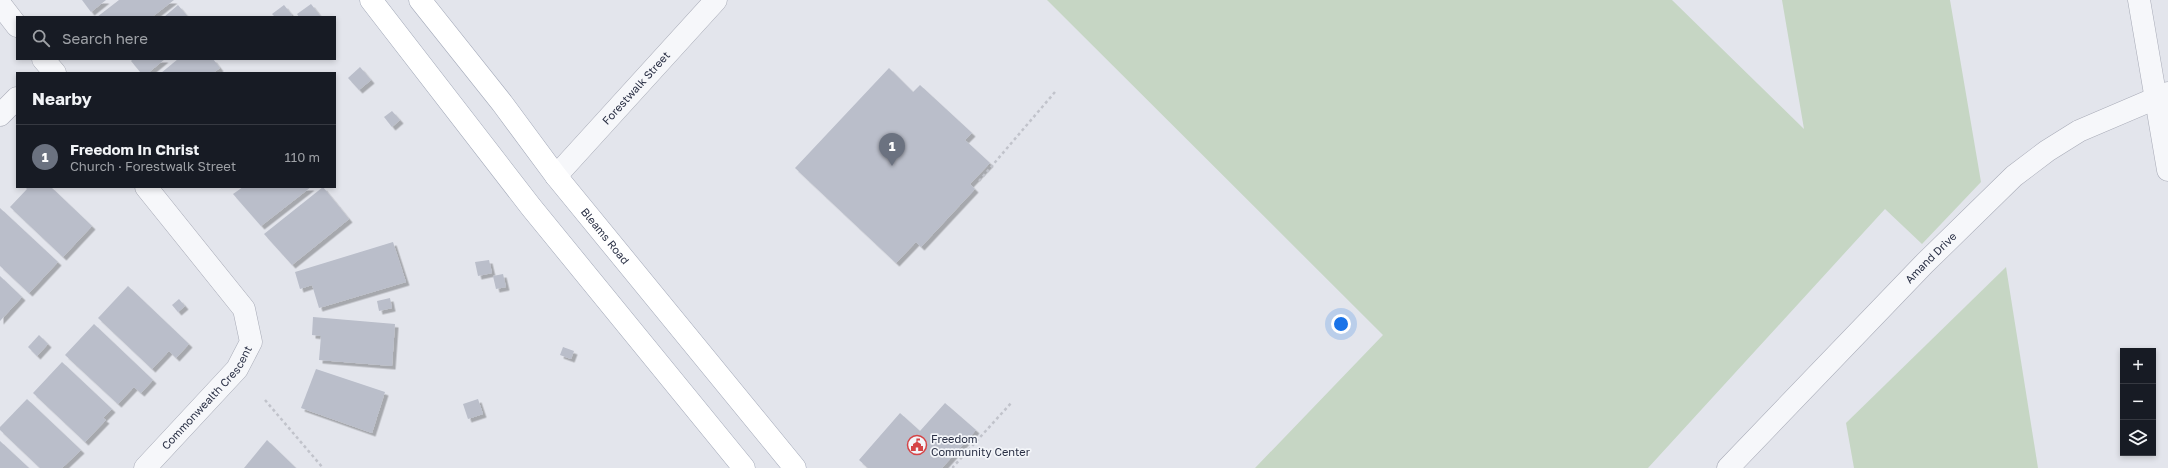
<!DOCTYPE html>
<meta charset="utf-8">
<style>
body{margin:0;font-family:"Golos Text",sans-serif;background:#242831;color:#f1f3f6}
.controls{position:absolute;right:12px;bottom:12px;display:grid;overflow:hidden;border-radius:0px;box-shadow:0 2px 6px #0003}
.controls button{width:36px;height:36px;display:grid;place-items:center;padding:0;border:0;border-bottom:1px solid #363941;background:#171b24;color:#f1f3f6;font:20px sans-serif}
.you{position:absolute;left:1341px;top:324px;width:14px;height:14px;margin:-10px;border:3px solid #fff;border-radius:50%;background:#1a73e8;box-shadow:0 0 0 6px #1a73e833}
.badge{display:grid;place-items:center;width:26px;height:26px;border-radius:50%;background:#7c3aed;color:#fff;font-size:13px;font-weight:700}
.pin{position:absolute;translate:-50% -33px;filter:drop-shadow(0 1px 2px #0008)}
.pin::after{content:'';position:absolute;top:21px;width:14px;height:12px;background:inherit;clip-path:polygon(0 0,100% 0,50% 100%)}
.list{margin:0;padding:0;list-style:none}
h2{display:flex;justify-content:space-between;align-items:center;height:52px;margin:0;padding:0 16px;font-size:17px}
h2 small{font-size:13px;font-weight:400;color:#9ea1a6}
.list li{display:grid;grid-template-columns:26px 1fr auto;gap:12px;align-items:center;box-sizing:border-box;height:64px;padding:0 16px;border-top:1px solid #363941}
.list b{display:block;font-size:15px;white-space:nowrap}
.list p{margin:0;font-size:13px;white-space:nowrap;color:#9ea1a6}
.list em{font-size:13px;font-style:normal;color:#9ea1a6}
.icon{flex:none;width:22px;height:22px;fill:none;stroke:currentColor;stroke-width:2;stroke-linecap:round;stroke-linejoin:round}
.map{position:relative;flex:none;width:2168px;height:468px;overflow:hidden}
.search{position:absolute;background:#171b24;box-shadow:0 2px 6px #0003;left:16px;top:16px;width:320px;height:44px;display:flex;align-items:center;gap:10px;box-sizing:border-box;padding:0 14px;border-radius:0px;color:#9ea1a6;font-size:15px}
.panel{position:absolute;background:#171b24;box-shadow:0 2px 6px #0003;left:16px;top:72px;width:320px;height:116px;border-radius:0px}
.map>svg:first-child{display:block}
.green{fill:#c6d6c4}
.building{fill:#babeca;filter:url(#shadow)}
.lines{fill:none;stroke-linecap:round;stroke-linejoin:round}
.minor-casing{stroke:#a8abb7;stroke-width:23}
.major-casing{stroke:#a2a8b8;stroke-width:23}
.path{stroke:#c1c3cb;stroke-width:2.5;stroke-dasharray:3 3;stroke-linecap:butt}
.minor{stroke:#f6f7fa;stroke-width:22}
.major{stroke:#fff;stroke-width:22}
.labels{text-anchor:middle;stroke-width:3.5;stroke-linejoin:round;paint-order:stroke}
.street-label{font-size:11px;fill:#2a3045;stroke:#f3f5f9}
.poi-label{font-size:11px;fill:#2a3045;stroke:#f3f5f9;text-anchor:start}
</style>
<div class="map">
<svg width="2168" height="468" viewBox="0 0 2168 468">
<defs>
<filter id="shadow"><feDropShadow dx="3.5" dy="3.5" stdDeviation="0" flood-color="#0004"/></filter>
</defs>
<rect width="100%" height="100%" fill="#e3e5ec"/>
<g class="green">
<polygon points="1047,0 1672,0 1804,129 1782,0 1950,0 1981,182 1922,244 1885,209 1648,468 1255,468 1383,335"/>
<polygon points="2006,267 2038,468 1854,468 1846,423"/>
</g>
<g class="building">
<polygon points="82,0 106,0 91,12"/>
<polygon points="119,0 174,0 152,17 97,17"/>
<polygon points="311,4 321,17 299,17 297,14"/>
<polygon points="178,5 188,17 164,17"/>
<polygon points="284,5 292,15 289,17 275,17 272,14"/>
<polygon points="133,59 165,59 148,73 141,73 131,61"/>
<polygon points="178,59 213,59 220,68 213,73 161,73"/>
<polygon points="360,67 371,80 359,90 348,78"/>
<polygon points="889,68 913,92 920,85 972,133 965,140 990,163 970,184 975,189 921,247 916,242 896,263 795,168"/>
<polygon points="392,111 400,120 392,127 384,117"/>
<polygon points="25,187 51,187 92,226 63,257 10,207 27,189"/>
<polygon points="243,187 311,187 261,226 233,194"/>
<polygon points="323,187 349,219 292,265 264,234"/>
<polygon points="0,208 58,262 29,293 0,266"/>
<polygon points="393,242 406,282 319,308 312,285 300,289 295,272"/>
<polygon points="489,260 492,273 478,276 475,262"/>
<polygon points="503,274 506,287 496,289 493,276"/>
<polygon points="0,276 22,297 0,321"/>
<polygon points="128,286 189,344 176,358 169,351 152,369 98,318"/>
<polygon points="390,298 392,308 379,311 377,301"/>
<polygon points="179,299 185,306 178,312 172,305"/>
<polygon points="313,317 395,324 392,366 319,360 321,336 312,335"/>
<polygon points="94,324 153,380 141,393 134,387 118,404 65,355"/>
<polygon points="39,335 48,344 37,356 28,347"/>
<polygon points="563,347 574,351 571,359 560,355"/>
<polygon points="62,362 112,409 103,418 106,420 85,442 33,393"/>
<polygon points="316,369 385,392 372,433 301,408"/>
<polygon points="27,399 81,450 62,468 40,468 0,430 0,427"/>
<polygon points="478,399 483,414 468,419 463,404"/>
<polygon points="945,403 976,430 942,468 868,468 859,460 900,413 920,431"/>
<polygon points="267,440 296,468 244,468"/>
<polygon points="0,441 29,468 0,468"/>
</g>
<g class="lines">
<defs>
<g id="minor">
<polyline points="2139,0 2168,170"/>
<polyline points="0,4 17,26"/>
<polyline points="43,59 55,73"/>
<polyline points="0,115 17,98"/>
<path id="s1" d="M556,176L716,0"/>
<path id="s2" d="M145,468L237,369L251,342L244,309L146,187"/>
<path id="s3" d="M1728,468L1924,264L2014,176L2047,151L2079,131L2168,93"/>
</g>
<g id="major">
<polyline points="371,0 531,207 744,468"/>
<path id="s4" d="M420,0L502,103L556,176L795,468"/>
</g>
</defs>
<use href="#minor" class="minor-casing"/>
<use href="#major" class="major-casing"/>
<g class="path">
<polyline points="979,181 1055,92"/>
<polyline points="265,400 323,468"/>
<polyline points="954,468 953,467 1012,402"/>
</g>
<use href="#minor" class="minor"/>
<use href="#major" class="major"/>
</g>
<defs>
<symbol id="civic-ring" viewBox="-11 -11 22 22"><circle r="9.5" fill="#f3f5f9" stroke="#d54446" stroke-width="1.5"/><path d="M-.6-6.5H3V-4.5H.6V-3L4-1V1h2V6H-6V1h2V-1L-.6-3ZM-1.2 2.5V6h2.4V2.5Z" fill="#d54446"/></symbol>
</defs>
<g fill-rule="evenodd">
<use href="#civic-ring" x="906" y="434" width="22" height="22"/>
</g>
<g class="labels">
<g class="street-label">
<text dy="4" stroke="none"><textPath href="#s1" startOffset="119">Forestwalk Street</textPath></text>
<text dy="4" stroke="none"><textPath href="#s4" startOffset="300">Bleams Road</textPath></text>
<text dy="4" stroke="none"><textPath href="#s3" startOffset="292">Amand Drive</textPath></text>
<text dy="4" stroke="none"><textPath href="#s2" startOffset="94">Commonwealth Crescent</textPath></text>
</g>
<g class="poi-label">
<text x="931" y="443">Freedom<tspan x="931" dy="13">Community Center</tspan></text>
</g>
</g>
</svg>
<div class="controls">
<button>+</button>
<button>−</button>
<button><svg class="icon" aria-label="layers" viewBox="0 0 24 24"><path d="M12 4l9 5-9 5-9-5zM3 14l9 5 9-5"/></svg></button>
</div>
<div class="you"></div>
<div class="pin badge" style="left:892px;top:166px;background:#6b7280">1</div>
<div class="search"><svg class="icon" aria-label="search" viewBox="0 0 24 24"><circle cx="10" cy="10" r="6"/><path d="M15 15l6 6"/></svg>Search here</div>
<section class="panel">
<h2>Nearby<small></small></h2>
<ul class="list">
<li><span class="badge" style="background:#6b7280">1</span><div><b>Freedom In Christ</b><p>Church · Forestwalk Street</p></div><em>110 m</em></li>
</ul>
</section>
</div>
